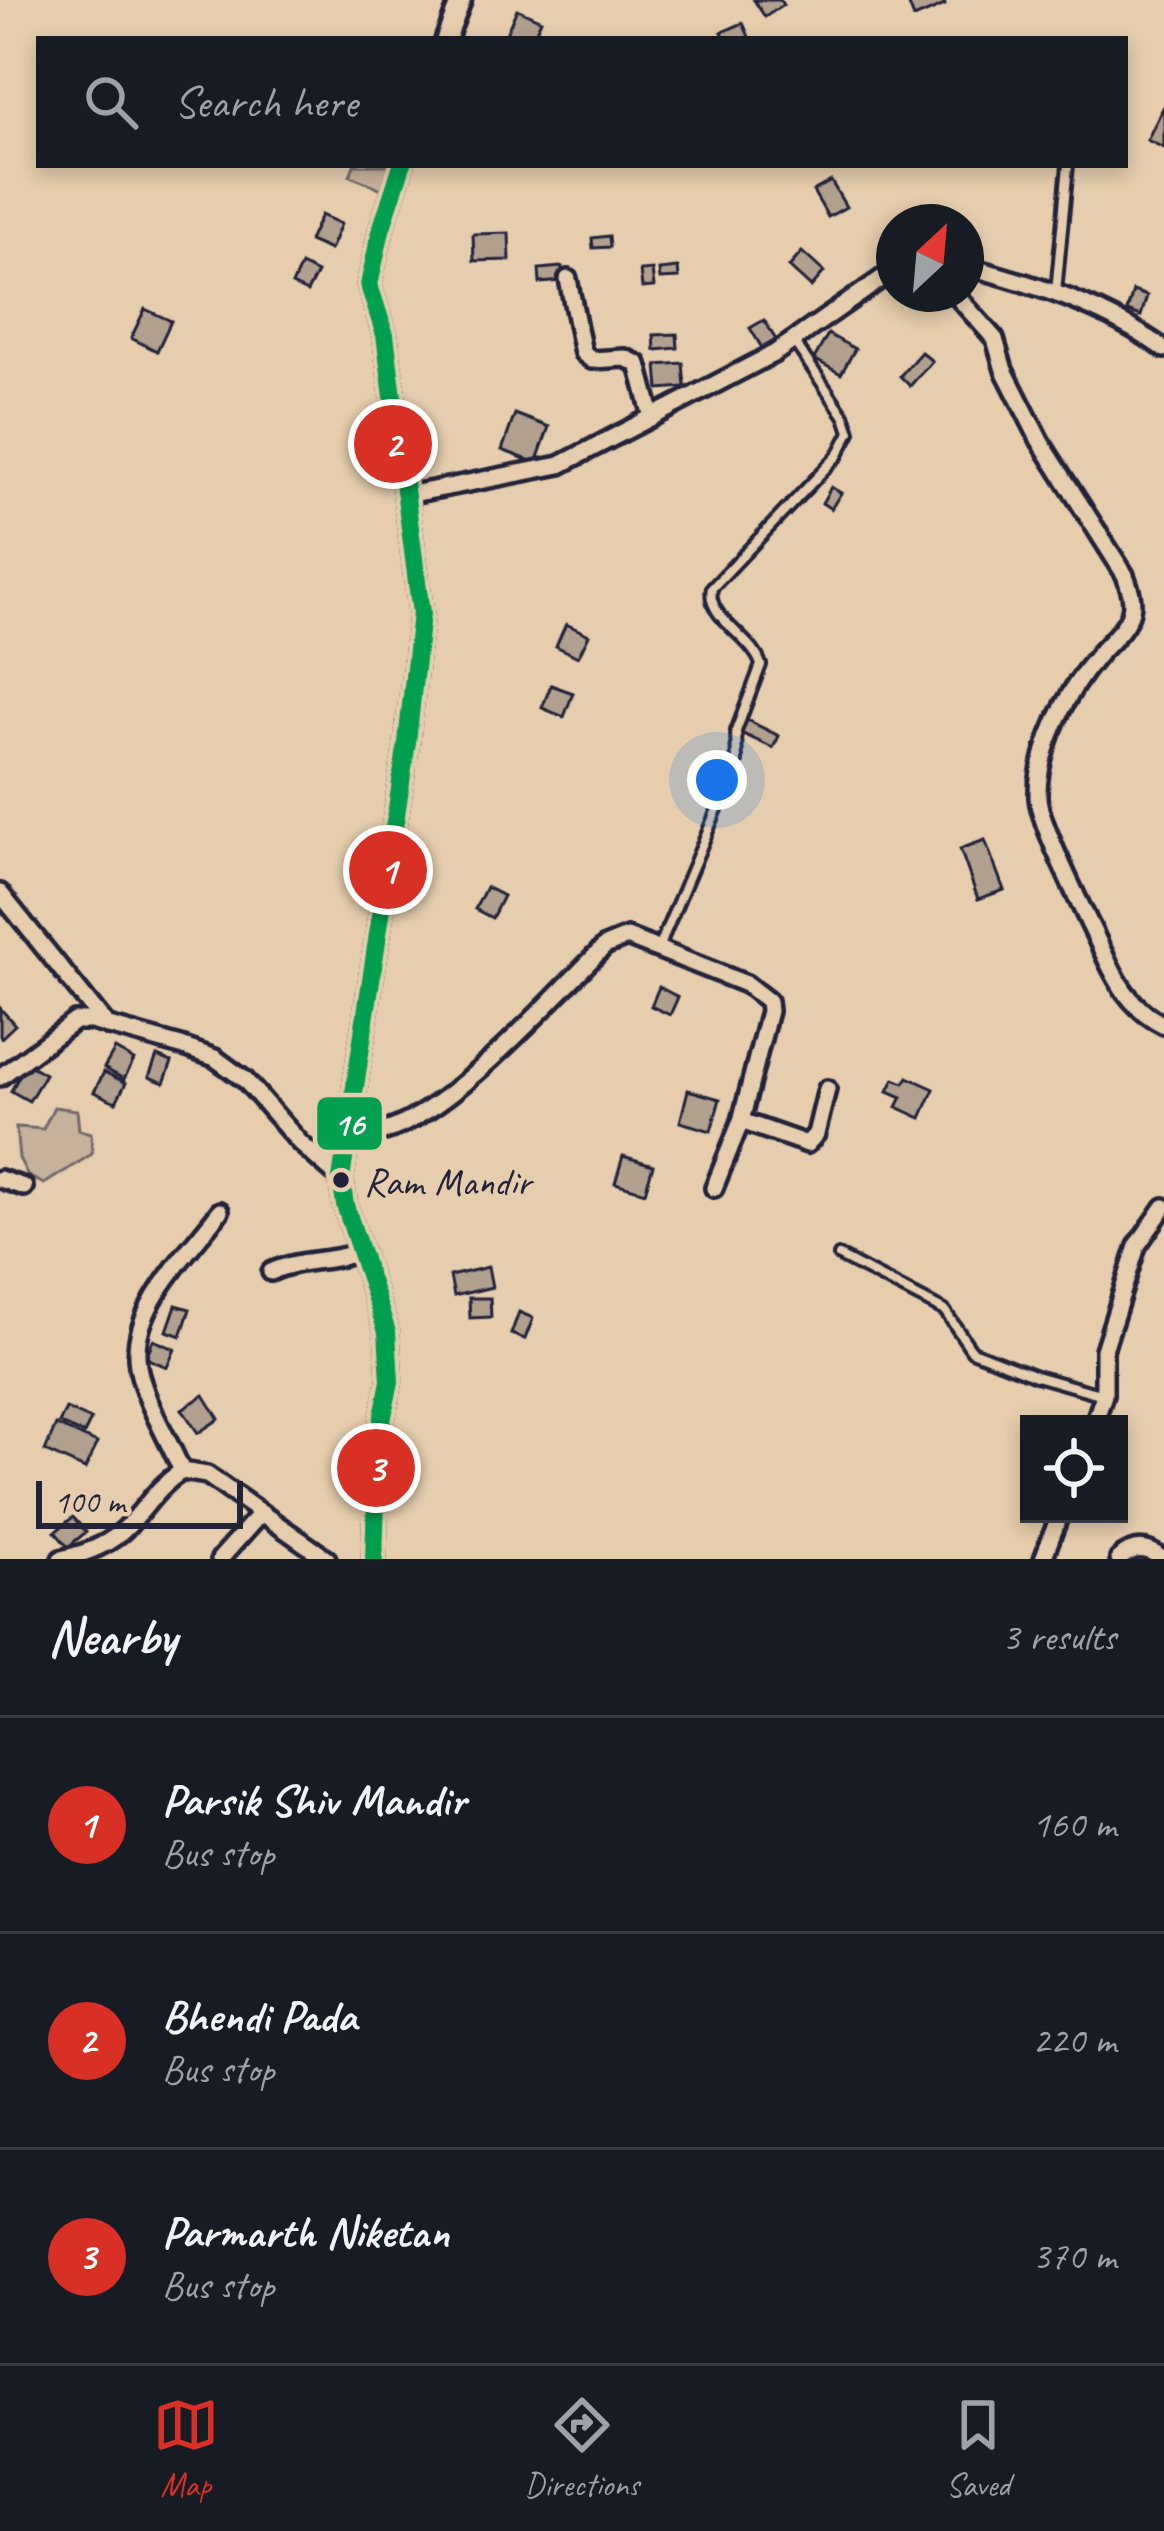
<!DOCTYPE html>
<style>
body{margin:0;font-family:Caveat,sans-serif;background:#20242c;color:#f1f3f6}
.controls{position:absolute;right:36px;bottom:36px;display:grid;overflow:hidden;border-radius:0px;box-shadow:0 6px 18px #0003}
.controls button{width:108px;height:108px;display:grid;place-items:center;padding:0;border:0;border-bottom:3px solid #363941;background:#171b24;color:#f1f3f6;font:60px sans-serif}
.compass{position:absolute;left:876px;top:204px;width:108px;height:108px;border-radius:50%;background:#171b24;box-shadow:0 6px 18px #0003;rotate:26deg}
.scale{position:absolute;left:36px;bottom:30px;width:207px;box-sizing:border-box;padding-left:12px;border:6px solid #22223b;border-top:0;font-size:33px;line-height:42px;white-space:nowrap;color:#22223b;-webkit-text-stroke:9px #e5cdad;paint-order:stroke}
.you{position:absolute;left:717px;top:780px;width:42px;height:42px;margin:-30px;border:9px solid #fff;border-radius:50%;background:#1a73e8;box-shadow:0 0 0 18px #1a73e833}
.badge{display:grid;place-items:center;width:78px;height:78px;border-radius:50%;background:#d93025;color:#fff;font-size:39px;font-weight:700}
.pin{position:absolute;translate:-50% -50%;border:6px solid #fff;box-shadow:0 3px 12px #0006}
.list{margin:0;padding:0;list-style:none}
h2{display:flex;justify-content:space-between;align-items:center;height:156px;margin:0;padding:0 48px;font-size:51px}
h2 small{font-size:39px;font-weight:400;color:#9ea1a6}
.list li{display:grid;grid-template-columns:78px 1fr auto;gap:36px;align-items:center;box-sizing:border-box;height:216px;padding:0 48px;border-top:3px solid #363941}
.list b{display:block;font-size:45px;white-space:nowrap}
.list p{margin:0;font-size:39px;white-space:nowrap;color:#9ea1a6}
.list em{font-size:39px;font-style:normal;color:#9ea1a6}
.icon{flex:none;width:66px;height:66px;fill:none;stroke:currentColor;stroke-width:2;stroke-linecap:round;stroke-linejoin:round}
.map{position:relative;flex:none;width:1164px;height:1559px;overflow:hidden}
.search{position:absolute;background:#171b24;box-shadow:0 6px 18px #0003;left:36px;right:36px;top:36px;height:132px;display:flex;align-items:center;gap:30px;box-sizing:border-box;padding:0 42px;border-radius:0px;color:#9ea1a6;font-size:45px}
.sheet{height:804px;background:#171b24}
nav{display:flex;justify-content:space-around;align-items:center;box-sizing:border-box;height:168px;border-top:3px solid #363941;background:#171b24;font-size:33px;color:#9ea1a6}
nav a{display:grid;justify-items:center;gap:6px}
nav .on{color:#d93025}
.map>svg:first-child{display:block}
.green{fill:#c6b19a;stroke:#746a6a;stroke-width:3}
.building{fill:#b2a08f;stroke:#22223b;stroke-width:3}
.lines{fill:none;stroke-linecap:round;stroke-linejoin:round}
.service-casing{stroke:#22223b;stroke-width:16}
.minor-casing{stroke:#22223b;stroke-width:24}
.tertiary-casing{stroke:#22223b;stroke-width:27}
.service{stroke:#e5cdad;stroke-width:8}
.minor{stroke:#e5cdad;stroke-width:15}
.tertiary{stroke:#e5cdad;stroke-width:18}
.bus-1-casing{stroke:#e5cdad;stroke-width:27}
.bus-1{stroke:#029f50;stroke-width:18}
.bus-dot{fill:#22223b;stroke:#e5cdad;stroke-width:4.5}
.labels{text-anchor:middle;stroke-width:12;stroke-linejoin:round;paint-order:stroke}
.bus-label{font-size:39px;fill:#22223b;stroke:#e5cdad;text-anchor:start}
.line-badge{stroke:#e5cdad;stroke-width:4.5}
.badge-label{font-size:33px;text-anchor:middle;font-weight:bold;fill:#fff}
</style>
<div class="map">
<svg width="1164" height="1559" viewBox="0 0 1164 1559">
<rect width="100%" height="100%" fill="#e5cdad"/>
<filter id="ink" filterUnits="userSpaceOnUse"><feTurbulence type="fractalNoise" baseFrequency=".00833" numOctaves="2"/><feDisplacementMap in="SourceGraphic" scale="24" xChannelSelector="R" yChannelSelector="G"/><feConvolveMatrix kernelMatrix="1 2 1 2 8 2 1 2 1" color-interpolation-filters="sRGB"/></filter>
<g filter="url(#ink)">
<g class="green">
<polygon points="354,165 397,165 387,191 350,176"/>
<polygon points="54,1107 77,1110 79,1130 91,1133 92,1154 44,1184 28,1176 19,1158 16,1127 43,1129"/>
</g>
<g class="building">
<polygon points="754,0 780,0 783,5 765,17"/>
<polygon points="907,0 943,0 945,5 914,18"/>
<polygon points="517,9 541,20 532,39 506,34"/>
<polygon points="743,23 750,39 725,39 722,32"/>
<polygon points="1164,106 1164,148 1147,140"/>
<polygon points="831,181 846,207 828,217 813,191"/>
<polygon points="321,215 341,224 330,250 309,241"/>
<polygon points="509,233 510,260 474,261 473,234"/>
<polygon points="609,236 610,247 593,248 592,238"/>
<polygon points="802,252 824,272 811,287 789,267"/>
<polygon points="301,265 317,273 307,292 292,285"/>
<polygon points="562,267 563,281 540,283 539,269"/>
<polygon points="678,268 679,278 660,279 659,270"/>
<polygon points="652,270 654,287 642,288 640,271"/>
<polygon points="1133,291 1147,296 1141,316 1127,311"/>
<polygon points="145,309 171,321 157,351 131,338"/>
<polygon points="764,320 776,340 762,348 750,328"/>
<polygon points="677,334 678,348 655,350 654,335"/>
<polygon points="828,334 855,349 841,374 814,359"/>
<polygon points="921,352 932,361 910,386 900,376"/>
<polygon points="683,363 685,387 659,389 657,365"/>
<polygon points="515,414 549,427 536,463 502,450"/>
<polygon points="831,487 841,493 831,509 822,503"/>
<polygon points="566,624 589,635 578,657 556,646"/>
<polygon points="551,685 573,693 564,717 542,708"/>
<polygon points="745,719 779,736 773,748 739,732"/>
<polygon points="985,840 1004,890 978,899 960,849"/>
<polygon points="486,887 503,896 492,918 475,909"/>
<polygon points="659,987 678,997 670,1015 651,1006"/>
<polygon points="0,1008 15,1025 1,1038 0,1036"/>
<polygon points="115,1049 134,1060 124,1079 104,1068"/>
<polygon points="157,1056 172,1062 164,1083 149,1077"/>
<polygon points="26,1063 45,1074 29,1101 11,1091"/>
<polygon points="104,1072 126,1083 116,1102 94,1092"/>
<polygon points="908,1077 934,1089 921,1118 897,1107 902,1097 888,1091 894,1079 904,1083"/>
<polygon points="688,1090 720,1099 711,1131 680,1122"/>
<polygon points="623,1156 653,1165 645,1192 615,1183"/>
<polygon points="488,1267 492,1287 454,1296 450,1276"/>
<polygon points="469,1298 490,1298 491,1317 470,1318"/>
<polygon points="176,1305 190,1309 181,1336 167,1331"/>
<polygon points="519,1312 533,1318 525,1339 511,1334"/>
<polygon points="153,1340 175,1349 167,1367 146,1358"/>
<polygon points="204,1395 219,1419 198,1433 182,1409"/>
<polygon points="66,1409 91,1420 84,1434 59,1423"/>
<polygon points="56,1425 97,1443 85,1469 45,1451"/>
<polygon points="73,1517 86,1532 68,1547 55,1532"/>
</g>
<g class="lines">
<defs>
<g id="service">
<polyline points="1056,292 1068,165"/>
<path d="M659,947L737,762L736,731L761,665C753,637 705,618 712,588L838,455L850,432L845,417L793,340"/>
<polyline points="839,1256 945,1311 972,1351 1036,1376 1103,1395"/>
</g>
<g id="minor">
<path d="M966,266C1037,285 1104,306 1164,349"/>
<polyline points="568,279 583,353 592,360 625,358 638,364 652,417"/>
<path d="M955,294L995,339L1004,370L1040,441L1125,575C1129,587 1134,598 1131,611C1126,629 1109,642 1098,655C1067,691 1037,748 1038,797C1039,822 1078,899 1090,925C1111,966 1121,1004 1164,1025"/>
<polyline points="407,495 560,465 775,353 894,270"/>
<polyline points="0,893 107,1026"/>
<polyline points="0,1077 75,1021 91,1021 181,1046 215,1058 245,1080 300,1143 341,1179"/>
<polyline points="741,1121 807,1144 816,1134 827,1089"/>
<path d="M348,1131C360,1132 374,1134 385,1131C453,1111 553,997 605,946L627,937L746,984L768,1001L769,1011L741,1121L714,1188"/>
<polyline points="0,1179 24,1187"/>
<path d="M271,1272C299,1258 333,1263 362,1251"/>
<polyline points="1094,1424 1104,1395 1104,1350 1137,1246 1164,1207"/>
<path d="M182,1471C168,1438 144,1401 138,1366C128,1309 189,1253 220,1211"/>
<path d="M61,1559C87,1553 110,1545 129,1525C148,1505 158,1486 182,1471L207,1475L327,1559"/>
<polyline points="220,1559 261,1513"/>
<polyline points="1043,1559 1060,1514"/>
<path d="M1119,1559C1133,1546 1148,1546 1162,1559"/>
</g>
<g id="tertiary">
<polyline points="446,39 461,0"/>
<polyline points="374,1559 378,1441 390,1381 387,1332 345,1205 341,1179 407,742 421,613 385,335 369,285 381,230 402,165"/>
</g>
</defs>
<use href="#service" class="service-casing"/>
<use href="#minor" class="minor-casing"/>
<use href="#tertiary" class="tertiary-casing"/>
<use href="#service" class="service"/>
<use href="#minor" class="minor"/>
<use href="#tertiary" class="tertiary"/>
<defs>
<polyline id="bus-1" points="374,1559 378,1441 390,1381 387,1332 345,1205 341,1179 407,742 421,613 385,335 369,285 381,230 402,165"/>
</defs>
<use href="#bus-1" class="bus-1-casing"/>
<use href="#bus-1" class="bus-1"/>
</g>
</g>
<circle class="bus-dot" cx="341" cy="1180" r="10"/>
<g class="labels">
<g class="bus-label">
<text x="364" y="1195">Ram Mandir</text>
</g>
</g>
<rect class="line-badge" x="315" y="1095" width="69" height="57" rx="12" fill="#029f50"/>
<g class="badge-label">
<text x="349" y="1135">16</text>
</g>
</svg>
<div class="controls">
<button><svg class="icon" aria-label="locate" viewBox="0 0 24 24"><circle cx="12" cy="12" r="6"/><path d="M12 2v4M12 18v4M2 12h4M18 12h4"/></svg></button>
</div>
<svg class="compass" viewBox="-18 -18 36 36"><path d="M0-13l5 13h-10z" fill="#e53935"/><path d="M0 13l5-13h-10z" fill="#9ea1a6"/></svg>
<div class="scale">100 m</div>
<div class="you"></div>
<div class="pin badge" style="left:388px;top:870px">1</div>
<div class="pin badge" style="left:393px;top:444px">2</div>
<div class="pin badge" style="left:376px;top:1468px">3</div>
<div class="search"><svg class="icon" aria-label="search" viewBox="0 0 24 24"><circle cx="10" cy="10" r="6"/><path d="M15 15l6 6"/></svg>Search here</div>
</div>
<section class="sheet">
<h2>Nearby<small>3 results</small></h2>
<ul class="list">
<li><span class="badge">1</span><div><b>Parsik Shiv Mandir</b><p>Bus stop</p></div><em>160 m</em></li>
<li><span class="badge">2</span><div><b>Bhendi Pada</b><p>Bus stop</p></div><em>220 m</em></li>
<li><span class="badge">3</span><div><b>Parmarth Niketan</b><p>Bus stop</p></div><em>370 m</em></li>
</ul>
</section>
<nav>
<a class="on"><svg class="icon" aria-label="map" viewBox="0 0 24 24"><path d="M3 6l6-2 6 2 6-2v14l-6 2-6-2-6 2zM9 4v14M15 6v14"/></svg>Map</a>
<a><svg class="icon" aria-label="directions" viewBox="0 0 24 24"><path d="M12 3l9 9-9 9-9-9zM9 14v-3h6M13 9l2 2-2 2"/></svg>Directions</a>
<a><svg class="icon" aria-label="saved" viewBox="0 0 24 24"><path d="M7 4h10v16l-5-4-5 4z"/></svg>Saved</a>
</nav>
